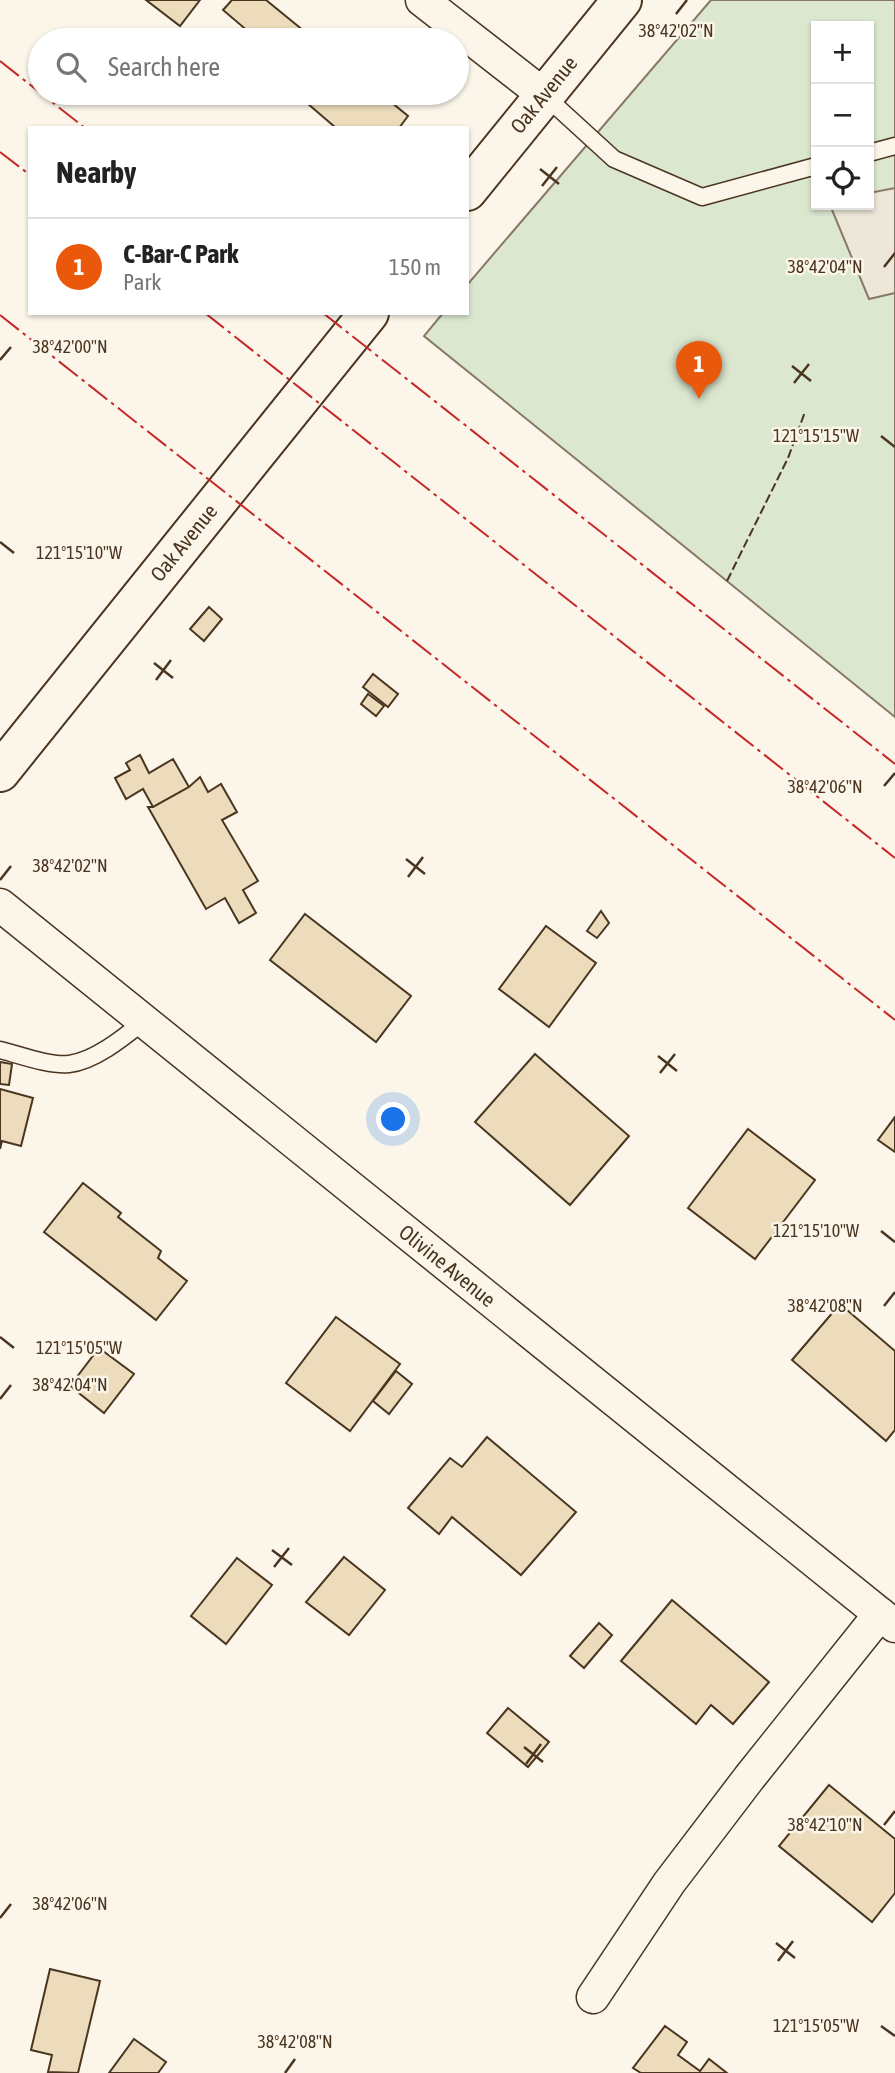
<!DOCTYPE html>
<meta charset="utf-8">
<style>
body{margin:0;font-family:"Asap Condensed",sans-serif;background:#f6f6f6;color:#222}
.controls{position:absolute;right:21px;top:21px;display:grid;overflow:hidden;border-radius:0px;box-shadow:0 2px 5px #0004}
.controls button{width:63px;height:63px;display:grid;place-items:center;padding:0;border:0;border-bottom:2px solid #e0e0e0;background:#fff;color:#222;font:35px sans-serif}
.you{position:absolute;left:394px;top:1120px;width:24px;height:24px;margin:-18px;border:5px solid #fff;border-radius:50%;background:#1a73e8;box-shadow:0 0 0 10px #1a73e833}
.badge{display:grid;place-items:center;width:46px;height:46px;border-radius:50%;background:#ea580c;color:#fff;font-size:23px;font-weight:700}
.pin{position:absolute;translate:-50% -58px;filter:drop-shadow(0 2px 4px #0008)}
.pin::after{content:'';position:absolute;top:37px;width:24px;height:21px;background:inherit;clip-path:polygon(0 0,100% 0,50% 100%)}
.list{margin:0;padding:0;list-style:none}
h2{display:flex;justify-content:space-between;align-items:center;height:91px;margin:0;padding:0 28px;font-size:30px}
h2 small{font-size:23px;font-weight:400;color:#767676}
.list li{display:grid;grid-template-columns:46px 1fr auto;gap:21px;align-items:center;box-sizing:border-box;height:98px;padding:0 28px;border-top:2px solid #e0e0e0}
.list b{display:block;font-size:26px;white-space:nowrap}
.list p{margin:0;font-size:23px;white-space:nowrap;color:#767676}
.list em{font-size:23px;font-style:normal;color:#767676}
.icon{flex:none;width:38px;height:38px;fill:none;stroke:currentColor;stroke-width:2;stroke-linecap:round;stroke-linejoin:round}
.map{position:relative;flex:none;width:895px;height:2073px;overflow:hidden}
.search{position:absolute;background:#fff;box-shadow:0 2px 5px #0004;left:28px;top:28px;width:441px;height:77px;display:flex;align-items:center;gap:18px;box-sizing:border-box;padding:0 24px;border-radius:38px;color:#767676;font-size:26px}
.panel{position:absolute;background:#fff;box-shadow:0 2px 5px #0004;left:28px;top:126px;width:441px;height:189px;border-radius:0px}
.map>svg:first-child{display:block}
.green{fill:#dce7d0;stroke:#887966;stroke-width:2;fill-rule:evenodd}
.parking{fill:#ede7d9;stroke:#887966;stroke-width:2}
.building{fill:#ecdcbc;stroke:#4a3520;stroke-width:2}
.lines{fill:none;stroke-linecap:round;stroke-linejoin:round}
.service-casing{stroke:#4a3520;stroke-width:19}
.minor-casing{stroke:#4a3520;stroke-width:35}
.secondary-casing{stroke:#4a3520;stroke-width:42}
.service{stroke:#fbf6e9;stroke-width:16}
.minor{stroke:#fbf6e9;stroke-width:32}
.secondary{stroke:#fbf6e9;stroke-width:38}
.fence{stroke:#4a3520;stroke-width:2;stroke-dasharray:9 3.5;stroke-linecap:butt}
.power{stroke:#c62828;stroke-width:2;stroke-dasharray:24 5 3.5 5;stroke-linecap:butt}
.ticks{fill:none;stroke:#4a3520;stroke-width:2.5}
.labels{text-anchor:middle;stroke-width:5;stroke-linejoin:round;paint-order:stroke}
.street-label{font-size:21px;fill:#4a3520;stroke:#fbf6e9}
.ticks-label{font-size:18px;text-anchor:middle;fill:#4a3520;stroke:#fbf6e9;stroke-width:5;stroke-linejoin:round;paint-order:stroke}
</style>
<div class="map">
<svg width="895" height="2073" viewBox="0 0 895 2073">
<rect width="100%" height="100%" fill="#fbf6e9"/>
<path class="green" d="M711,0H895V717L424,336L443,313H467V285ZM816,26H869V205H816Z"/>
<polygon class="parking" points="895,188 895,293 869,299 830,205 869,205 869,193"/>
<g class="building">
<polygon points="146,0 200,0 180,26"/>
<polygon points="232,0 266,0 315,40 242,40 249,32 223,10"/>
<polygon points="304,93 380,93 408,116 399,128 336,128 300,97"/>
<polygon points="209,607 222,619 204,641 190,629"/>
<polygon points="373,674 398,694 388,707 363,687"/>
<polygon points="368,694 384,706 376,716 361,704"/>
<polygon points="140,755 149,773 173,759 189,787 153,807 143,789 126,799 115,778 130,770 126,763"/>
<polygon points="200,777 208,792 221,784 237,812 222,820 258,881 243,890 256,913 239,923 225,898 206,909 148,807 153,807 189,787"/>
<polygon points="601,911 609,923 597,938 587,931"/>
<polygon points="305,914 411,996 376,1042 270,960"/>
<polygon points="546,926 596,963 549,1027 499,989"/>
<polygon points="535,1054 629,1136 570,1205 475,1122"/>
<polygon points="0,1062 12,1064 9,1085 0,1084"/>
<polygon points="0,1089 33,1098 21,1146 2,1141 0,1149"/>
<polygon points="895,1117 895,1152 878,1140"/>
<polygon points="748,1129 815,1180 755,1259 688,1208"/>
<polygon points="83,1183 121,1213 118,1217 161,1251 158,1258 187,1281 156,1320 44,1232"/>
<polygon points="840,1304 895,1351 895,1430 886,1441 792,1360"/>
<polygon points="336,1317 400,1364 350,1431 286,1383"/>
<polygon points="99,1348 134,1374 104,1413 70,1386"/>
<polygon points="396,1371 412,1384 389,1414 373,1401"/>
<polygon points="487,1437 576,1512 521,1575 452,1517 439,1534 408,1508 450,1458 462,1467"/>
<polygon points="344,1557 385,1590 349,1635 306,1602"/>
<polygon points="237,1558 272,1585 226,1644 191,1616"/>
<polygon points="672,1600 769,1682 733,1724 711,1705 696,1724 621,1661"/>
<polygon points="599,1623 612,1635 584,1668 570,1656"/>
<polygon points="508,1708 549,1742 528,1767 487,1733"/>
<polygon points="829,1785 895,1839 895,1893 872,1922 779,1846"/>
<polygon points="50,1969 100,1981 78,2073 48,2072 52,2055 31,2050"/>
<polygon points="665,2026 687,2042 678,2055 700,2071 709,2059 727,2073 641,2073 633,2068"/>
<polygon points="134,2039 166,2062 158,2073 109,2073"/>
</g>
<g class="lines">
<defs>
<g id="service">
<polyline points="544,95 614,159 702,197 816,166"/>
<polyline points="869,153 895,146"/>
<path d="M0,1050C20,1055 49,1066 69,1064C95,1061 124,1037 144,1021"/>
</g>
<g id="minor">
<polyline points="422,0 544,95"/>
<polyline points="0,905 895,1626"/>
<polyline points="593,1997 669,1883 749,1778 880,1614"/>
</g>
<g id="secondary">
<polyline points="467,191 622,0"/>
<polyline points="0,772 369,313"/>
</g>
</defs>
<use href="#service" class="service-casing"/>
<use href="#minor" class="minor-casing"/>
<use href="#secondary" class="secondary-casing"/>
<use href="#service" class="service"/>
<use href="#minor" class="minor"/>
<use href="#secondary" class="secondary"/>
<polyline class="fence" points="727,581 788,458 805,412"/>
<g class="power">
<polyline points="0,61 85,128"/>
<polyline points="0,152 30,175"/>
<polyline points="205,313 895,858"/>
<polyline points="323,313 895,764"/>
<polyline points="0,315 895,1020"/>
</g>
</g>
<path class="ticks" d="M676,14L687,0M540,169L559,184M542,186L557,167M884,267L895,253M0,360L11,347M792,366L811,381M794,383L809,364M881,436L895,447M0,542L14,553M154,663L173,678M156,680L171,660M884,786L895,773M406,859L425,874M408,877L423,857M0,880L11,866M658,1056L677,1071M660,1073L675,1054M881,1231L895,1242M884,1306L895,1292M0,1337L14,1348M0,1399L11,1385M272,1550L292,1565M274,1567L289,1548M524,1747L543,1762M526,1764L541,1744M884,1825L895,1811M0,1918L11,1904M776,1943L795,1958M778,1961L793,1941M881,2026L895,2036M285,2073L295,2059"/>
<g class="labels">
<g class="street-label">
<text transform="translate(544 95) rotate(-51)" y="7">Oak Avenue</text>
<text transform="translate(184 543) rotate(-51)" y="7">Oak Avenue</text>
<text transform="translate(447 1266) rotate(39)" y="7">Olivine Avenue</text>
</g>
</g>
<g class="ticks-label">
<text x="676" y="37">38°42'02"N</text>
<text x="825" y="273">38°42'04"N</text>
<text x="70" y="353">38°42'00"N</text>
<text x="816" y="442">121°15'15"W</text>
<text x="79" y="559">121°15'10"W</text>
<text x="825" y="793">38°42'06"N</text>
<text x="70" y="872">38°42'02"N</text>
<text x="816" y="1237">121°15'10"W</text>
<text x="825" y="1312">38°42'08"N</text>
<text x="79" y="1354">121°15'05"W</text>
<text x="70" y="1391">38°42'04"N</text>
<text x="825" y="1831">38°42'10"N</text>
<text x="70" y="1910">38°42'06"N</text>
<text x="816" y="2032">121°15'05"W</text>
<text x="295" y="2048">38°42'08"N</text>
</g>
</svg>
<div class="controls">
<button>+</button>
<button>−</button>
<button><svg class="icon" aria-label="locate" viewBox="0 0 24 24"><circle cx="12" cy="12" r="6"/><path d="M12 2v4M12 18v4M2 12h4M18 12h4"/></svg></button>
</div>
<div class="you"></div>
<div class="pin badge" style="left:699px;top:399px">1</div>
<div class="search"><svg class="icon" aria-label="search" viewBox="0 0 24 24"><circle cx="10" cy="10" r="6"/><path d="M15 15l6 6"/></svg>Search here</div>
<section class="panel">
<h2>Nearby<small></small></h2>
<ul class="list">
<li><span class="badge">1</span><div><b>C-Bar-C Park</b><p>Park</p></div><em>150 m</em></li>
</ul>
</section>
</div>
